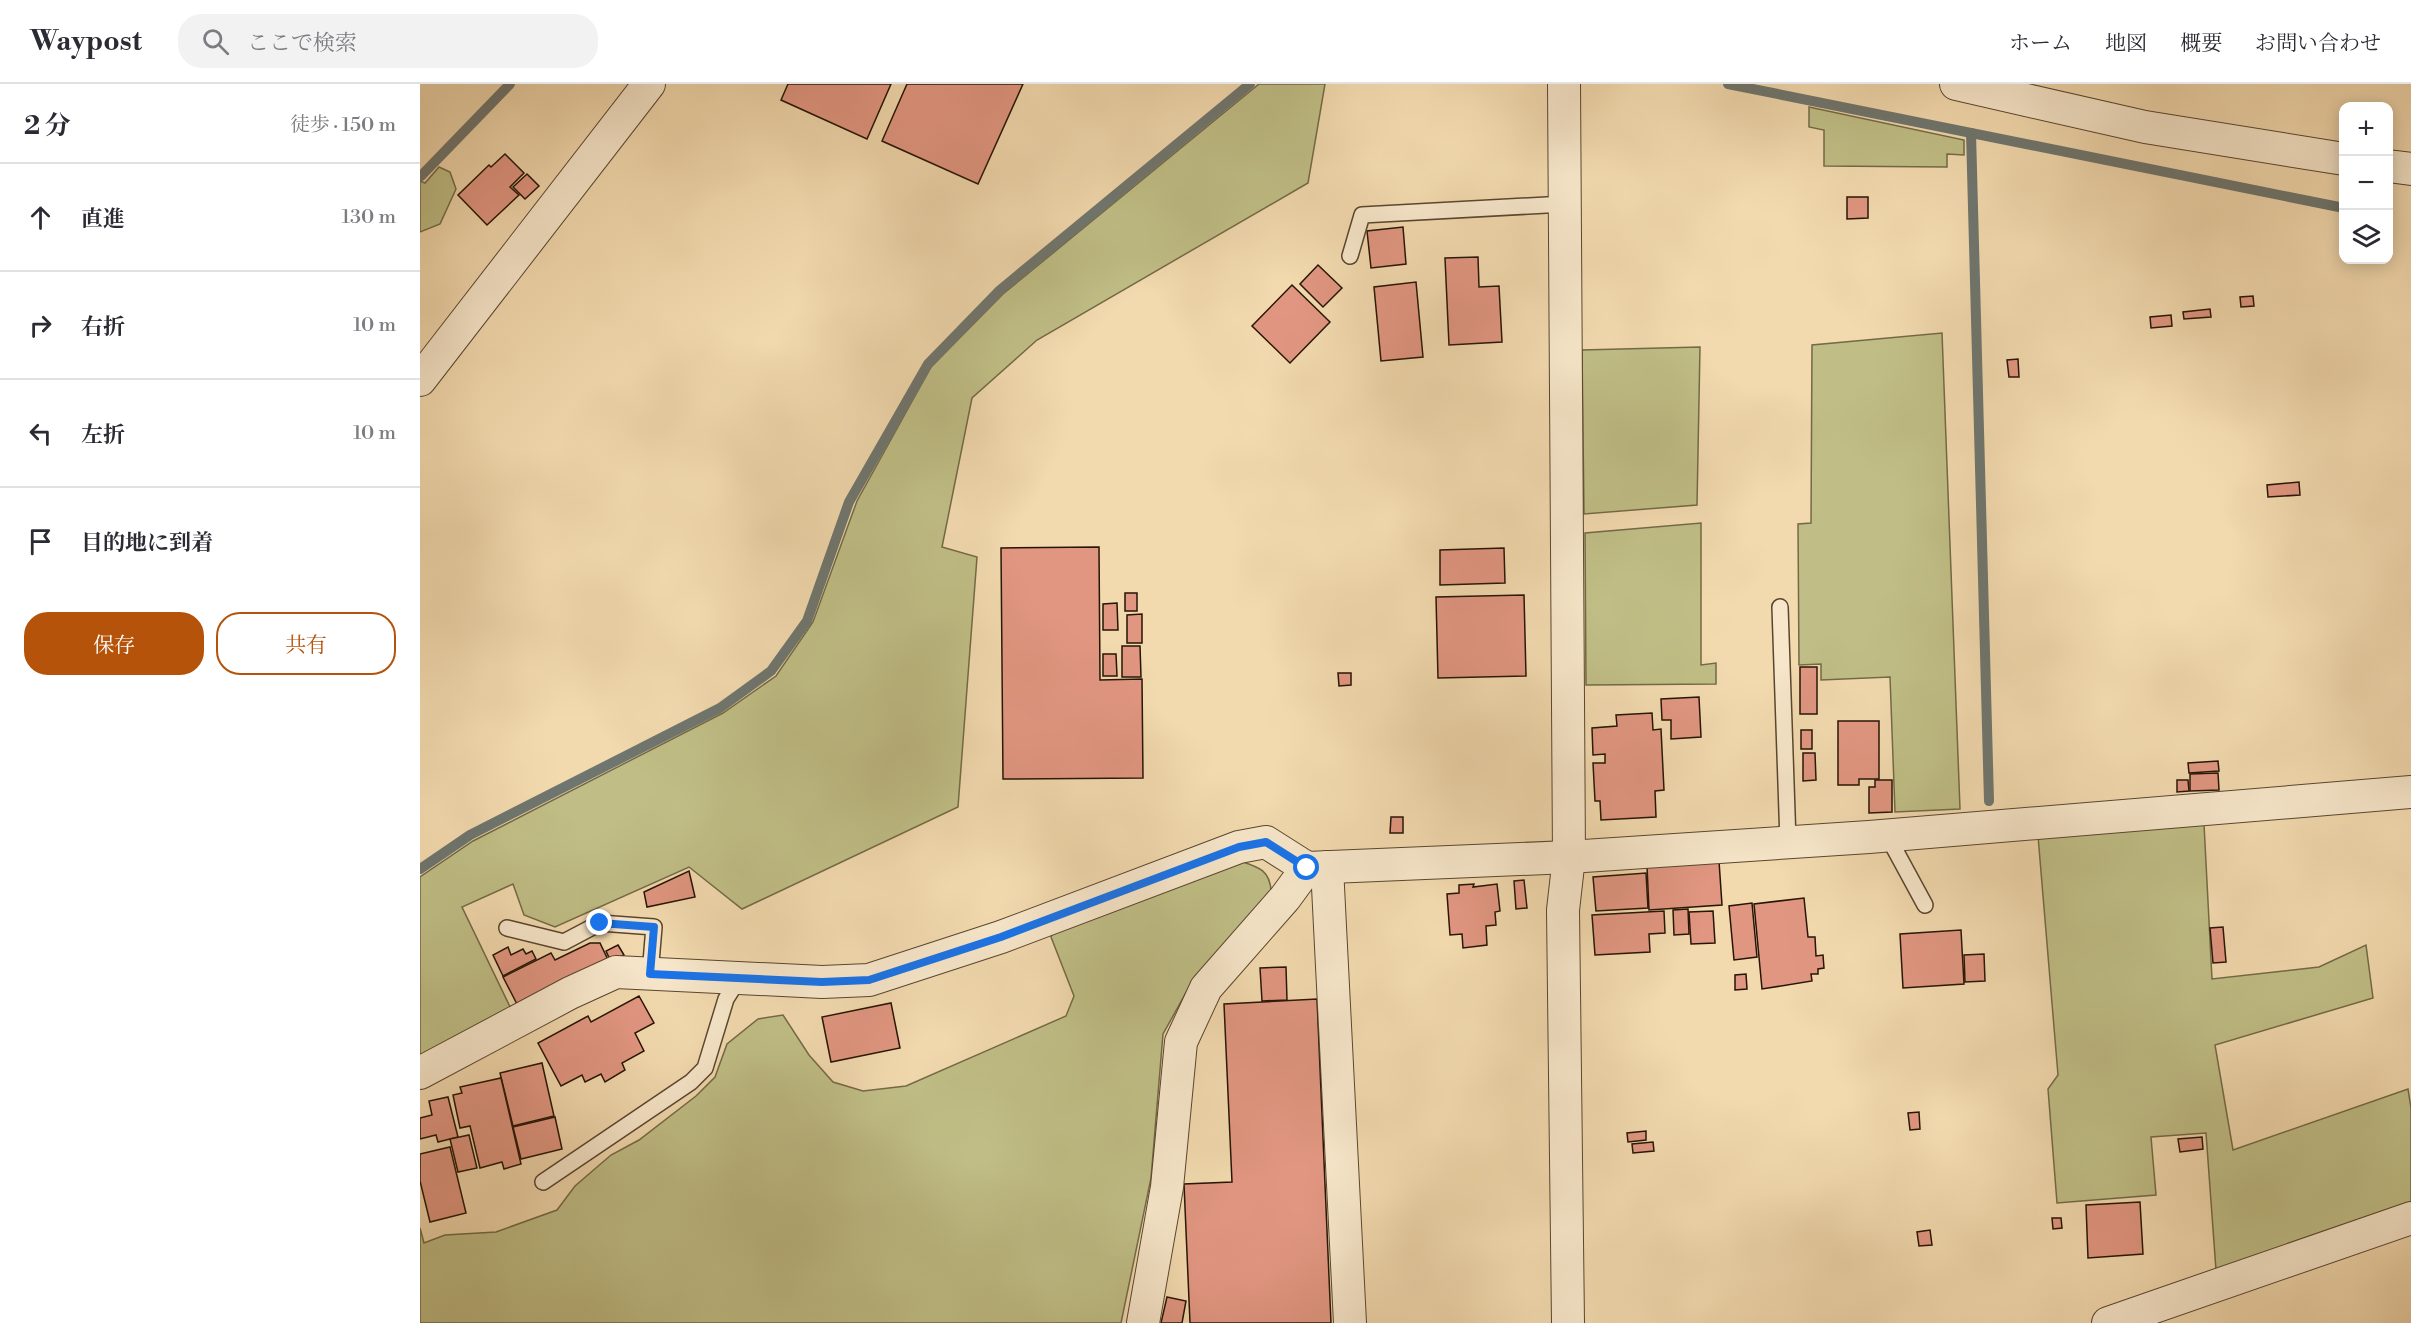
<!DOCTYPE html>
<html lang="ja">
<meta charset="utf-8">
<style>
body{margin:0;font-family:"Libre Bodoni","Noto Serif JP",serif;background:#f2f2f3;color:#2b2b33}
.controls{position:absolute;right:18px;top:18px;display:grid;overflow:hidden;border-radius:12px;box-shadow:0 3px 15px #0003}
.controls button{width:54px;height:54px;display:grid;place-items:center;padding:0;border:0;border-bottom:2px solid #e1e1e2;background:#fff;color:#2b2b33;font:30px sans-serif}
.stop{position:absolute;width:18px;height:18px;margin:-14px;border:4px solid #1a73e8;border-radius:50%;background:#fff}
.stop.end{background:#1a73e8;border-color:#fff;box-shadow:0 2px 6px #0008}
.list{margin:0;padding:0;list-style:none}
h2{display:flex;justify-content:space-between;align-items:center;height:78px;margin:0;padding:0 24px;font-size:26px}
h2 small{font-size:20px;font-weight:400;color:#7c7c81}
.list li{display:grid;grid-template-columns:39px 1fr auto;gap:18px;align-items:center;box-sizing:border-box;height:108px;padding:0 24px;border-top:2px solid #e1e1e2}
.list b{display:block;font-size:22px;white-space:nowrap}
.list em{font-size:20px;font-style:normal;color:#7c7c81}
.actions{display:flex;gap:12px;padding:18px 24px}
.actions a{flex:1;padding:14px 0;border:2px solid #b45309;border-radius:24px;text-align:center;font-size:21px;color:#b45309}
.actions .main{background:#b45309;color:#fff}
.icon{flex:none;width:33px;height:33px;fill:none;stroke:currentColor;stroke-width:2;stroke-linecap:round;stroke-linejoin:round}
.map{position:relative;flex:none;width:1991px;height:1239px;overflow:hidden}
header{display:flex;align-items:center;gap:36px;box-sizing:border-box;height:84px;padding:0 30px;background:#fff;border-bottom:2px solid #e1e1e2}
header strong{font-size:28px}
nav{display:flex;gap:33px;margin-inline-start:auto;font-size:21px}
.search{width:420px;height:54px;background:#f2f2f3;display:flex;align-items:center;gap:15px;box-sizing:border-box;padding:0 21px;border-radius:24px;color:#7c7c81;font-size:22px}
main{display:flex}
aside{flex:1;background:#fff}
.map>svg:first-child{display:block}
.green{fill:#c0be86;stroke:#736a46;stroke-width:1.5}
.lines{fill:none;stroke-linecap:round;stroke-linejoin:round}
.stream{stroke:#6f766f;stroke-width:10}
.building{fill:#e19681;stroke:#261505;stroke-width:1.5}
.service-casing{stroke:#59462f;stroke-width:18}
.minor-casing{stroke:#59462f;stroke-width:34}
.service{stroke:#f7e6ca;stroke-width:15}
.minor{stroke:#f7e6ca;stroke-width:32}
.route{stroke:#1a73e8;stroke-width:8}
</style>
<header>
<strong>Waypost</strong>
<div class="search"><svg class="icon" aria-label="search" viewBox="0 0 24 24"><circle cx="10" cy="10" r="6"/><path d="M15 15l6 6"/></svg>ここで検索</div>
<nav><a>ホーム</a><a>地図</a><a>概要</a><a>お問い合わせ</a></nav>
</header>
<main>
<aside>
<h2>2 分<small>徒歩 · 150 m</small></h2>
<ul class="list">
<li><svg class="icon" aria-label="ahead" viewBox="0 0 24 24"><path d="M12 20V5M6 11l6-6 6 6"/></svg><div><b>直進</b></div><em>130 m</em></li>
<li><svg class="icon" aria-label="right" viewBox="0 0 24 24"><path d="M7 20v-9h11M14 6l5 5-5 5"/></svg><div><b>右折</b></div><em>10 m</em></li>
<li><svg class="icon" aria-label="left" viewBox="0 0 24 24"><path d="M17 20v-9H6M10 6l-5 5 5 5"/></svg><div><b>左折</b></div><em>10 m</em></li>
<li><svg class="icon" aria-label="arrive" viewBox="0 0 24 24"><path d="M6 21V4h12l-3 4 3 4H6"/></svg><div><b>目的地に到着</b></div></li>
</ul>
<div class="actions"><a class="main">保存</a><a>共有</a></div>
</aside>
<div class="map">
<svg width="1991" height="1239" viewBox="0 0 1991 1239">
<rect width="100%" height="100%" fill="#f2d9ae"/>
<filter id="stains"><feTurbulence type="fractalNoise" baseFrequency=".00333" numOctaves="4"/><feColorMatrix values="0 0 0 0 .2 0 0 0 0 .09 0 0 0 0 .02 0 0 0 .5 -.17"/></filter>
<radialGradient id="worn" r=".72"><stop offset=".6" stop-color="#630" stop-opacity="0"/><stop offset="1" stop-color="#630" stop-opacity=".3"/></radialGradient>
<g class="green">
<polygon points="839,0 905,0 888,99 617,256 552,314 522,463 557,473 538,723 322,825 269,783 135,843 104,831 93,800 42,823 93,929 0,977 0,793 53,757 303,629 356,592 393,538 437,417 511,283 583,210"/>
<polygon points="1389,23 1544,56 1544,71 1527,70 1527,83 1404,82 1404,46 1389,43"/>
<polygon points="19,83 30,88 36,105 20,140 0,148 0,97 5,99"/>
<polygon points="1522,249 1540,725 1475,728 1470,593 1401,596 1401,580 1379,581 1378,440 1391,439 1392,261"/>
<polygon points="1280,263 1277,421 1164,430 1162,266"/>
<polygon points="1281,439 1281,581 1296,579 1296,600 1166,601 1165,449"/>
<polygon points="1784,740 1792,895 1899,883 1946,861 1953,914 1795,961 1813,1066 1988,1005 1991,1024 1991,1120 1796,1186 1786,1049 1731,1053 1736,1111 1637,1119 1628,1005 1638,991 1618,752"/>
<path d="M820,777C838,783 850,786 851,807L773,896L743,950L731,1094L701,1239H0V1144L4,1159L25,1151L76,1148L137,1126L155,1102L191,1071L219,1056L276,1012L295,993L307,960L338,935L363,931L389,971L413,998L443,1007L486,1002L646,932L654,912L631,853L635,843Z"/>
</g>
<g class="lines">
<g class="stream">
<polyline points="1308,0 1924,124"/>
<polyline points="1551,49 1569,717"/>
<polyline points="1,92 90,0"/>
<polyline points="0,785 50,751 300,624 351,587 387,537 429,418 508,280 580,206 830,0"/>
</g>
</g>
<g class="building">
<polygon points="368,0 471,0 447,55 361,16"/>
<polygon points="487,0 603,0 558,100 462,57"/>
<polygon points="85,70 104,89 90,103 99,111 67,141 38,111 69,81 71,83"/>
<polygon points="107,90 119,102 105,115 93,103"/>
<polygon points="1427,113 1448,113 1448,134 1427,135"/>
<polygon points="983,143 986,180 951,184 947,147"/>
<polygon points="1058,173 1059,203 1079,202 1082,258 1029,261 1025,174"/>
<polygon points="898,181 922,204 903,223 880,200"/>
<polygon points="996,198 1003,273 961,277 954,203"/>
<polygon points="872,201 910,238 870,279 832,242"/>
<polygon points="1833,212 1834,222 1821,223 1820,213"/>
<polygon points="1790,225 1791,233 1764,235 1763,228"/>
<polygon points="1751,231 1752,242 1731,244 1730,233"/>
<polygon points="1598,275 1599,293 1589,293 1587,276"/>
<polygon points="1879,398 1880,411 1848,413 1847,401"/>
<polygon points="679,463 680,596 722,595 723,694 583,695 581,464"/>
<polygon points="1084,464 1085,499 1020,501 1020,466"/>
<rect x="705" y="509" width="12" height="18"/>
<polygon points="1104,511 1106,592 1018,594 1016,513"/>
<polygon points="697,519 698,546 683,546 683,520"/>
<polygon points="722,530 722,559 707,559 707,531"/>
<polygon points="702,562 720,562 721,593 702,593"/>
<polygon points="683,570 696,570 697,592 683,592"/>
<rect x="1380" y="583" width="17" height="47"/>
<polygon points="918,589 931,589 931,601 919,602"/>
<polygon points="1279,613 1281,653 1251,655 1251,636 1242,636 1241,615"/>
<polygon points="1232,629 1233,646 1241,645 1244,706 1235,707 1236,733 1181,736 1180,717 1175,717 1173,679 1185,679 1185,670 1173,671 1172,644 1197,642 1196,631"/>
<polygon points="1418,637 1459,637 1459,695 1439,695 1439,701 1418,701"/>
<rect x="1381" y="646" width="11" height="19"/>
<polygon points="1383,669 1395,669 1396,696 1383,697"/>
<polygon points="1798,677 1799,687 1769,689 1768,679"/>
<polygon points="1798,689 1799,706 1770,707 1770,690"/>
<polygon points="1455,696 1472,696 1472,728 1449,729 1449,703 1455,703"/>
<polygon points="1757,696 1768,696 1769,707 1757,708"/>
<polygon points="971,733 983,733 983,749 970,749"/>
<polygon points="1299,777 1302,821 1229,826 1227,782"/>
<polygon points="269,787 275,813 227,823 224,808"/>
<polygon points="1226,789 1228,824 1176,827 1173,793"/>
<polygon points="1104,796 1107,824 1096,825 1094,797"/>
<polygon points="1054,800 1053,803 1077,800 1080,827 1075,828 1076,841 1066,842 1067,861 1043,864 1042,850 1030,851 1027,810 1039,809 1039,801"/>
<polygon points="1384,814 1388,853 1395,853 1396,872 1403,871 1404,884 1398,885 1398,890 1391,890 1392,897 1342,905 1334,820"/>
<polygon points="1332,819 1337,873 1314,876 1309,822"/>
<polygon points="1268,825 1269,850 1254,851 1253,826"/>
<polygon points="1244,827 1245,849 1229,850 1230,868 1175,871 1172,831"/>
<polygon points="1293,827 1295,859 1271,860 1269,828"/>
<polygon points="1803,843 1806,878 1793,879 1790,844"/>
<polygon points="1541,846 1544,900 1483,904 1480,850"/>
<polygon points="170,859 180,859 189,878 99,924 83,893 131,869 135,876"/>
<polygon points="198,861 204,871 191,878 186,867"/>
<polygon points="88,863 91,871 103,865 106,870 112,867 116,875 83,892 73,871"/>
<polygon points="1564,870 1565,897 1545,898 1544,871"/>
<polygon points="866,883 867,916 842,917 840,884"/>
<polygon points="1326,890 1327,905 1315,906 1315,891"/>
<polygon points="219,912 234,939 215,949 224,967 202,979 205,986 185,998 181,990 165,998 162,991 141,1002 118,959 168,932 171,938"/>
<polygon points="897,915 911,1239 770,1239 764,1100 812,1098 804,920"/>
<polygon points="471,919 480,964 411,978 402,933"/>
<polygon points="122,979 134,1032 93,1042 80,989"/>
<polygon points="81,994 101,1080 84,1085 82,1078 60,1084 50,1042 40,1044 33,1011 42,1009 40,1003"/>
<polygon points="28,1013 38,1053 18,1058 16,1051 0,1055 0,1034 12,1031 9,1017"/>
<polygon points="1499,1028 1500,1045 1490,1046 1488,1029"/>
<polygon points="135,1033 142,1065 101,1075 93,1043"/>
<polygon points="1226,1047 1226,1056 1208,1058 1207,1049"/>
<polygon points="49,1051 57,1084 38,1088 30,1055"/>
<polygon points="1782,1053 1783,1065 1760,1068 1758,1055"/>
<polygon points="1233,1058 1234,1067 1213,1069 1212,1060"/>
<polygon points="30,1063 46,1129 10,1138 0,1097 0,1070"/>
<polygon points="1720,1118 1723,1170 1668,1174 1666,1121"/>
<polygon points="1632,1134 1641,1134 1642,1144 1633,1145"/>
<polygon points="1510,1146 1512,1161 1499,1162 1497,1148"/>
<polygon points="747,1213 766,1217 762,1239 741,1239"/>
</g>
<g class="lines">
<defs>
<g id="service">
<polyline points="930,172 942,131 1145,120"/>
<polyline points="1360,523 1368,758"/>
<polyline points="1467,751 1505,821"/>
<polyline points="87,844 144,858 180,839 234,843 230,890"/>
<polyline points="123,1098 271,998 285,984 306,915 320,893"/>
</g>
<g id="minor">
<polyline points="1144,0 1149,773 1143,826 1148,1239"/>
<polyline points="1536,0 1725,43 1924,75"/>
<polyline points="1968,82 1991,85"/>
<polyline points="0,296 229,0"/>
<polyline points="907,783 930,1239"/>
<polyline points="0,989 150,909 196,888 402,898 449,896 581,853 819,763 846,758 887,784 1149,773 1449,753 1991,708"/>
<polyline points="723,1239 747,1103 761,958 786,904 865,814 887,784"/>
<polyline points="1688,1239 1991,1134"/>
</g>
</defs>
<use href="#service" class="service-casing"/>
<use href="#minor" class="minor-casing"/>
<use href="#service" class="service"/>
<use href="#minor" class="minor"/>
</g>
<g class="lines">
<polyline class="route" points="180,839 234,843 230,890 402,898 449,896 581,853 819,763 846,758 887,784"/>
</g>
<rect width="100%" height="100%" filter="url(#stains)"/>
<rect width="100%" height="100%" fill="url(#worn)"/>
</svg>
<div class="controls">
<button>+</button>
<button>−</button>
<button><svg class="icon" aria-label="layers" viewBox="0 0 24 24"><path d="M12 4l9 5-9 5-9-5zM3 14l9 5 9-5"/></svg></button>
</div>
<div class="stop" style="left:887px;top:784px"></div>
<div class="stop end" style="left:180px;top:839px"></div>
</div>
</main>
